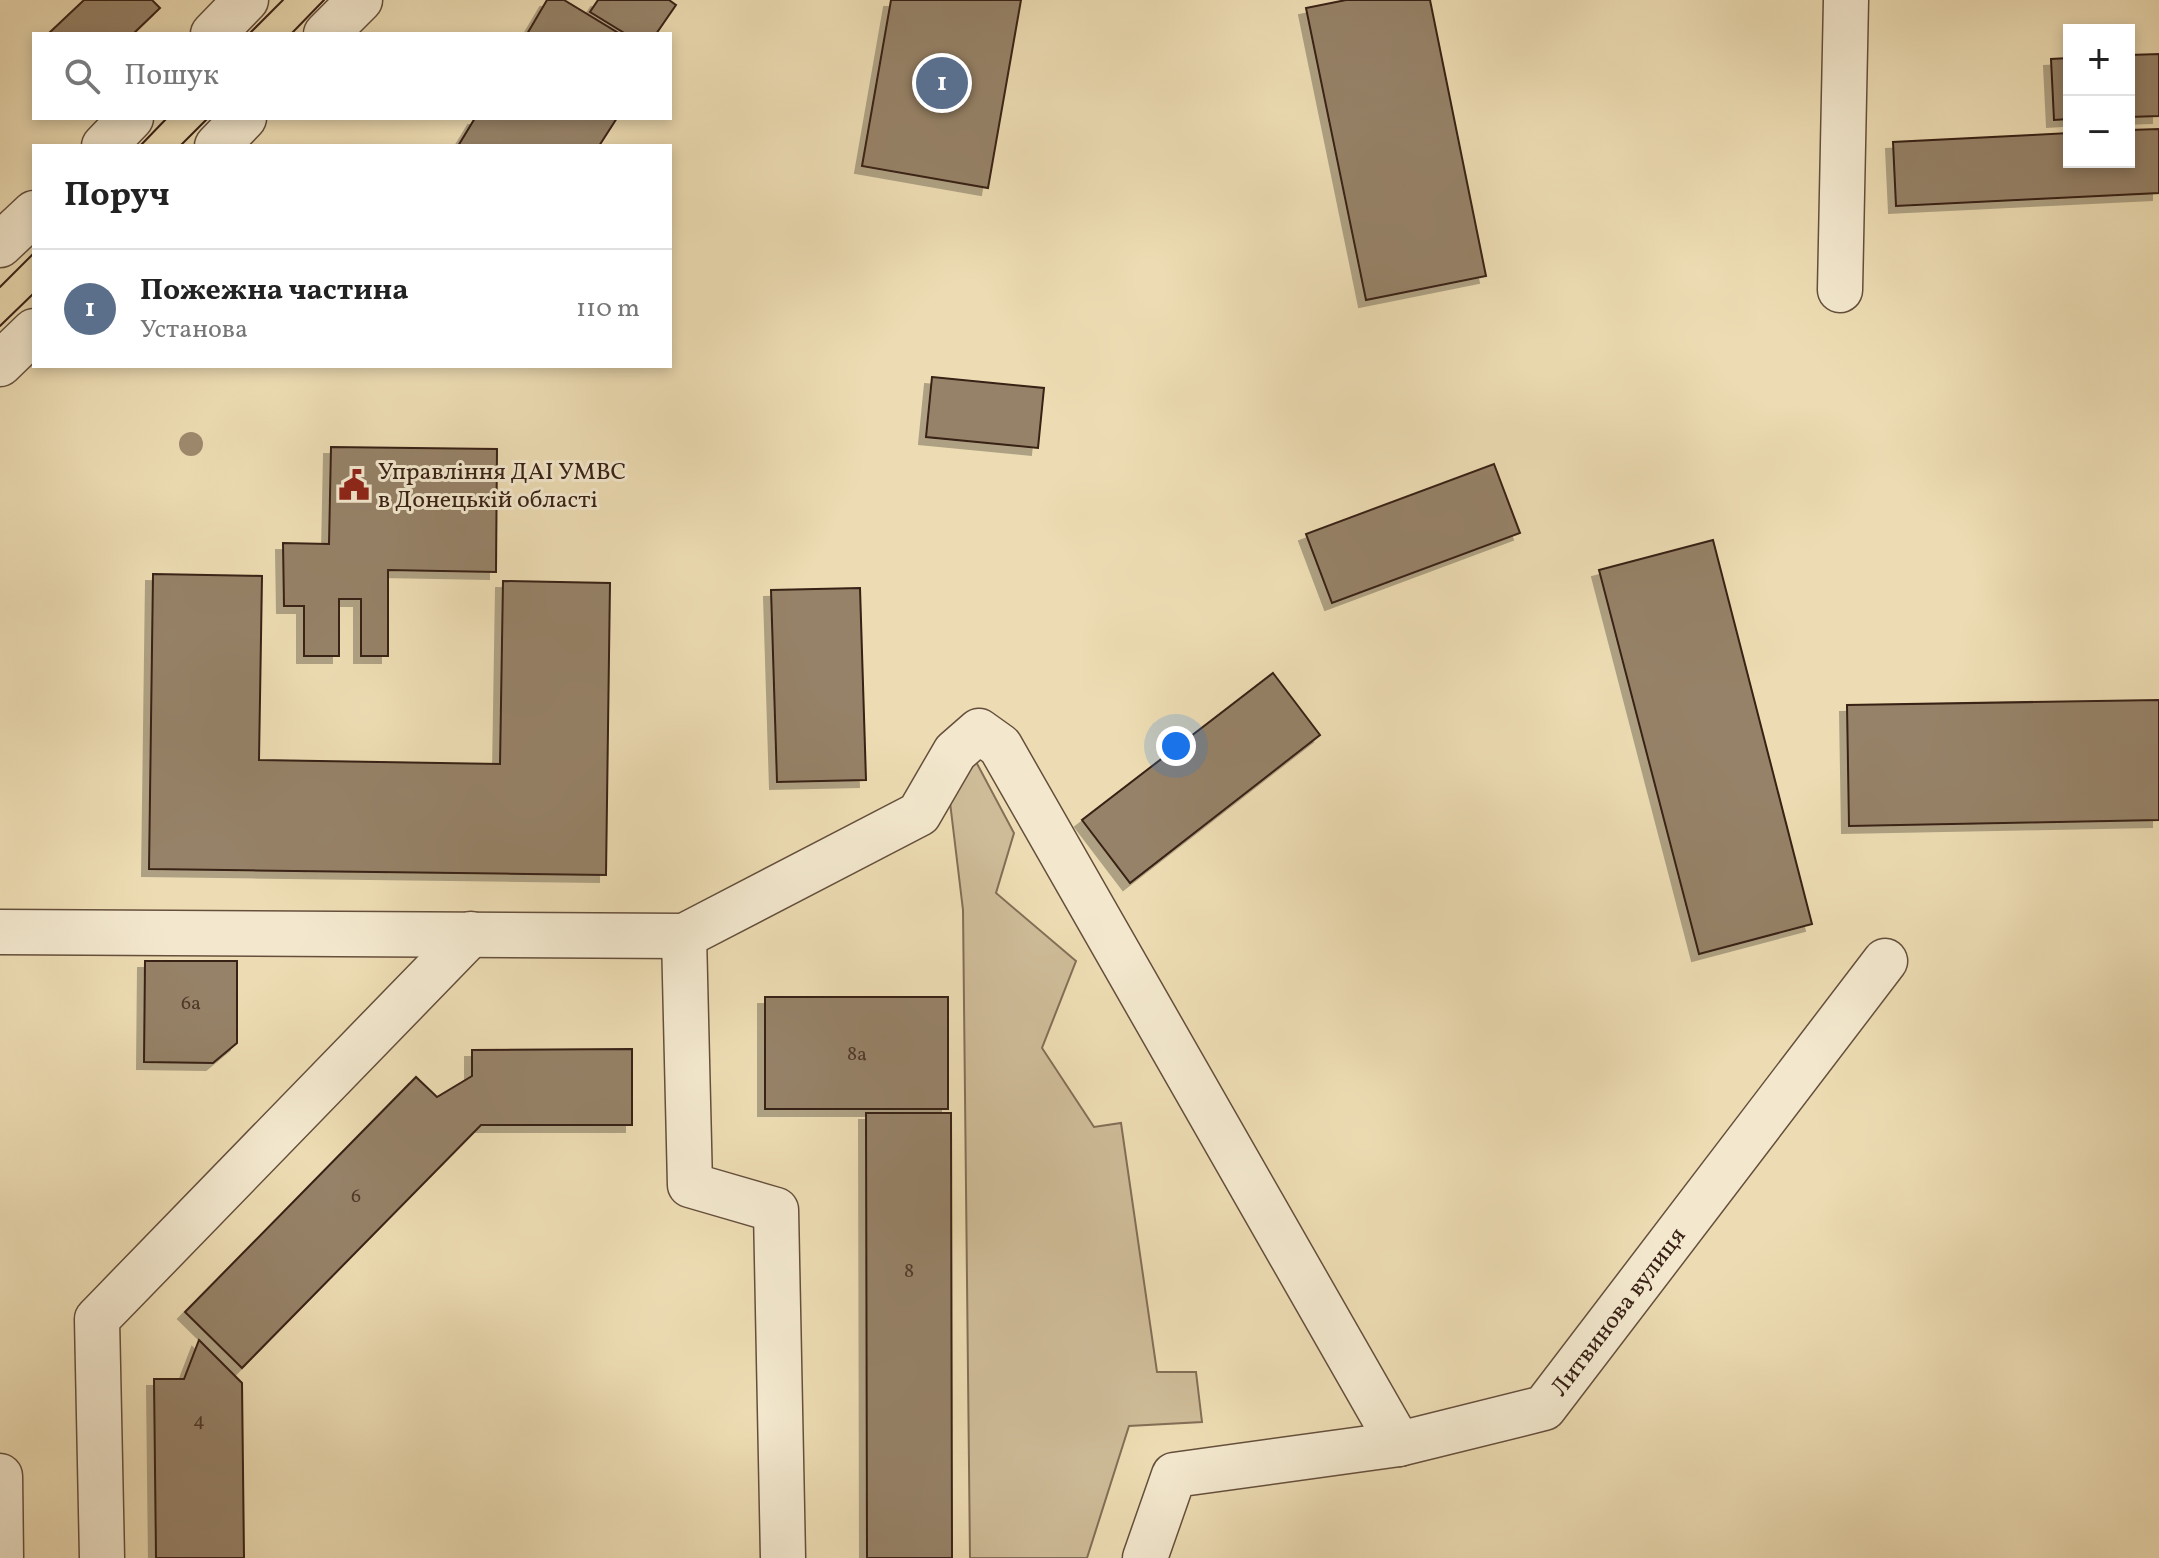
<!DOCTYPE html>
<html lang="uk">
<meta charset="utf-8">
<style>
body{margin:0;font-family:Vollkorn,serif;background:#f6f6f6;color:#222}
.controls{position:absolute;right:24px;top:24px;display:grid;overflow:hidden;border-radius:0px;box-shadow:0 4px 12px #0003}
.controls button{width:72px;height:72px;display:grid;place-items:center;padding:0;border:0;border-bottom:2px solid #e0e0e0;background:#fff;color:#222;font:40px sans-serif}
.you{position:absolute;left:1176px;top:746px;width:28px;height:28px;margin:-20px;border:6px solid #fff;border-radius:50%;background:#1a73e8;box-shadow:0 0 0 12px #1a73e833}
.badge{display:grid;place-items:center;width:52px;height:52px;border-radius:50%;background:#db2777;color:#fff;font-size:26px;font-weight:700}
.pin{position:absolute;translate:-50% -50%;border:4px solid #fff;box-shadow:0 2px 8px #0006}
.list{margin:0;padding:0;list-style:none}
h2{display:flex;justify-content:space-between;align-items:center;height:104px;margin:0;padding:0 32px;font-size:34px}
h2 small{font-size:26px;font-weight:400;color:#767676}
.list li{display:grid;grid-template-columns:52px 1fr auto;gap:24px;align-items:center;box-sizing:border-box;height:120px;padding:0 32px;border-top:2px solid #e0e0e0}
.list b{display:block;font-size:30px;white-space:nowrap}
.list p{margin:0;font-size:26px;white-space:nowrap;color:#767676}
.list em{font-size:26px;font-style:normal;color:#767676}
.icon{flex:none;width:44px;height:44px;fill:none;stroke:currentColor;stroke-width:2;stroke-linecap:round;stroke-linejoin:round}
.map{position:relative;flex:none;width:2159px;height:1558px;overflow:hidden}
.search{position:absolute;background:#fff;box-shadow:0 4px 12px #0003;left:32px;top:32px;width:640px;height:88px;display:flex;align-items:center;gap:20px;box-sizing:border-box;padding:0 28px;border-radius:0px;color:#767676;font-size:30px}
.panel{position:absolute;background:#fff;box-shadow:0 4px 12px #0003;left:32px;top:144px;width:640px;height:224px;border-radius:0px}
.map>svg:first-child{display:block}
.green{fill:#cebc98;stroke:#836e56;stroke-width:2}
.building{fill:#968267;stroke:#382015;stroke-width:2;filter:url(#shadow)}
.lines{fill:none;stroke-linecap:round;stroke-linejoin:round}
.minor-casing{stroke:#654f3c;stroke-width:47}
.minor{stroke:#f3e8ce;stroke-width:44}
.tram{stroke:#382015;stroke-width:2}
.tree{fill:#9e8a6e}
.labels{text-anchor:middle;stroke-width:6;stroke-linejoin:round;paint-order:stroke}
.number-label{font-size:20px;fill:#50382a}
.poi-label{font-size:24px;fill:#382015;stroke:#f3e8ce;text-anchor:start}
.street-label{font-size:24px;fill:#382015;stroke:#f3e8ce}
</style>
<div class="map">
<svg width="2159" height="1558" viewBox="0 0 2159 1558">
<defs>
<filter id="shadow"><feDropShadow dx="-7" dy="7" stdDeviation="0" flood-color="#0004"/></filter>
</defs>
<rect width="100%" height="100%" fill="#eddcb3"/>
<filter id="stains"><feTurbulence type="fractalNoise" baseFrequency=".0025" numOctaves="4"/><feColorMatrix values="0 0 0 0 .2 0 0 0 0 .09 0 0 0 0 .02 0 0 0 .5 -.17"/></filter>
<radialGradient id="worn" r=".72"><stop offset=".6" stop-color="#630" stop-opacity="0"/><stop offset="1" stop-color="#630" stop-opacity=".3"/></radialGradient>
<polygon class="green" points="974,758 1014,833 996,893 1076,961 1042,1048 1094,1127 1121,1123 1157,1372 1196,1372 1202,1422 1129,1426 1087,1558 970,1558 963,910 949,794"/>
<g class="building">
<polygon points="84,0 152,0 160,8 133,34 48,34"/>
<polygon points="547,0 564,0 620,34 527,34"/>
<polygon points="598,0 669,0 676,5 656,34 626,34 590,12"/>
<polygon points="891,0 1021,0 988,188 862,166"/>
<polygon points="1346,0 1430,0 1486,276 1366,300 1306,8"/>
<polygon points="2159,54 2159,116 2129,117 2129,55"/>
<polygon points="2069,58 2069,119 2054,120 2051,59"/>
<polygon points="475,118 617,118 599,146 458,146"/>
<polygon points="2159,129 2159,193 1896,206 1893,142 2069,133 2069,162 2129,162 2129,130"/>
<polygon points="932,377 1044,388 1038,448 926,437"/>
<polygon points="331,447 497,449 496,572 388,570 388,656 361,656 361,599 339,599 339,656 304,656 304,606 284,606 283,543 329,544"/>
<polygon points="1494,464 1520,533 1332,603 1306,534"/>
<polygon points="1713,540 1812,924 1699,954 1599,570"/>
<polygon points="153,574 262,576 259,760 500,764 503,581 610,583 606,875 149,869"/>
<polygon points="860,588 866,780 777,782 771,590"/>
<polygon points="1273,673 1320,735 1130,883 1082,820"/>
<polygon points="2159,700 2159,820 1849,826 1847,705"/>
<polygon points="145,961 237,961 237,1043 213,1063 144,1062"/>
<rect x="765" y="997" width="183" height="112"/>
<polygon points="632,1049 632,1125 481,1125 242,1368 185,1312 416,1077 437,1097 472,1076 472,1050"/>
<polygon points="866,1113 951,1113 952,1558 867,1558"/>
<polygon points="199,1340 242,1383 244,1558 156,1558 154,1379 184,1379"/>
</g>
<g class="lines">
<defs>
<g id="minor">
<polyline points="213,34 246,0"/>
<polyline points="326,34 360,0"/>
<polyline points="104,146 131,118"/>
<polyline points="217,146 244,118"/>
<polyline points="0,245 34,213"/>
<polyline points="1840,290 1846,0"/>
<polyline points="0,364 34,331"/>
<polyline points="0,932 684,936 919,814 955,752 979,731 1000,746 1399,1444"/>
<polyline points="684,936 690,1185 776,1210 783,1558"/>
<polyline points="0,1476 1,1558"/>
<polyline points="102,1558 97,1319 471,934"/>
<path id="s1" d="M1145,1558L1174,1475L1399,1444L1544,1408L1885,961"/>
</g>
</defs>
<use href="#minor" class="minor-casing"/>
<use href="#minor" class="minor"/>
<g class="tram">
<polyline points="249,34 283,0"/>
<polyline points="291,34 324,0"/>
<polyline points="140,146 167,118"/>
<polyline points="180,146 208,118"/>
<polyline points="0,287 34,253"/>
<polyline points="0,326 34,293"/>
</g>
</g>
<circle class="tree" cx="191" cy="444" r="12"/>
<defs>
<symbol id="civic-bare" viewBox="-9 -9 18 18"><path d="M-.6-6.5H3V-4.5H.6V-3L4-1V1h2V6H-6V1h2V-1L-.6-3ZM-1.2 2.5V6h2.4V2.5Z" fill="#8f2418" stroke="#f3e8ce" stroke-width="2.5" paint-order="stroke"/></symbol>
</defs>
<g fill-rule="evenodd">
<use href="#civic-bare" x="332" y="463" width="44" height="44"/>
</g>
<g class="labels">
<g class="number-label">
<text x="191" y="1009">6а</text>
<text x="857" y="1060">8а</text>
<text x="356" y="1202">6</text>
<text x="909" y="1277">8</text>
<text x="199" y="1426">4</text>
</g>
<g class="poi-label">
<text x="378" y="479">Управління ДАІ УМВС<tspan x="378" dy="28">в Донецькій області</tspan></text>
</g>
<g class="street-label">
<text dy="8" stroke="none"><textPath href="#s1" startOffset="586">Литвинова вулиця</textPath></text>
</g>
</g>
<rect width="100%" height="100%" filter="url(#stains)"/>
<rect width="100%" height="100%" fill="url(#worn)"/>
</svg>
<div class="controls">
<button>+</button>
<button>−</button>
</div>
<div class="you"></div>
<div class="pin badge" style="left:942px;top:83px;background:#5c6f8a">1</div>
<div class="search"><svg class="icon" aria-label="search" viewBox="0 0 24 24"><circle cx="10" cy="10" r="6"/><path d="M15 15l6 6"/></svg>Пошук</div>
<section class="panel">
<h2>Поруч<small></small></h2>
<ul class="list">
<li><span class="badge" style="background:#5c6f8a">1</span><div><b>Пожежна частина</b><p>Установа</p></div><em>110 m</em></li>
</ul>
</section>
</div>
